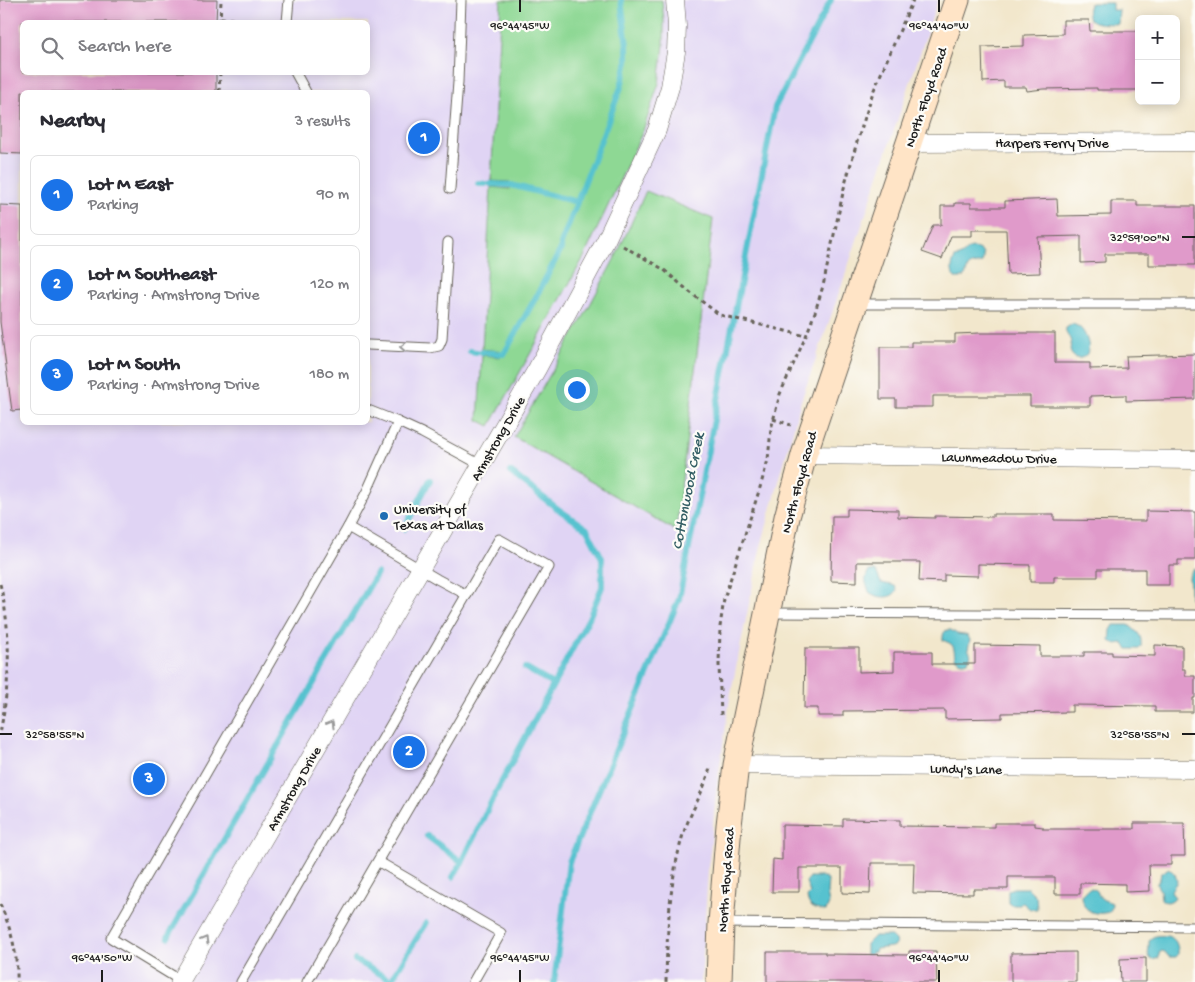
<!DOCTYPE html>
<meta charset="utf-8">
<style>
body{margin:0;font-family:"Gochi Hand",sans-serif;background:#f7f7f7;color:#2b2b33}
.controls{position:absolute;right:15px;top:15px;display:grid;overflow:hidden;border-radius:8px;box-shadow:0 2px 12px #0003}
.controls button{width:45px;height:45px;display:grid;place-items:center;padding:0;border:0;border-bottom:1px solid #e1e1e2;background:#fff;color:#2b2b33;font:25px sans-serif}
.you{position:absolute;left:576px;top:389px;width:18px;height:18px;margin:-12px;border:4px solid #fff;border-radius:50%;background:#1a73e8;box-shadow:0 0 0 8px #1a73e833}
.badge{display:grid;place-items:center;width:32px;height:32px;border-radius:50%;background:#1a73e8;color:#fff;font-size:16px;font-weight:700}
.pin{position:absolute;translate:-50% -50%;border:2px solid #fff;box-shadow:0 1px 5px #0006}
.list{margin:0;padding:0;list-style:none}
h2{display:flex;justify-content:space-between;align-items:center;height:65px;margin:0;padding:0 20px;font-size:21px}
h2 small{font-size:16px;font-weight:400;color:#7c7c81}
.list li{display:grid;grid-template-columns:32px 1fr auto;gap:15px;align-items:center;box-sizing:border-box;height:80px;margin:0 10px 10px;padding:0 10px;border:1px solid #e1e1e2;border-radius:8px}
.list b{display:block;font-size:19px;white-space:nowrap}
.list p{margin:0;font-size:16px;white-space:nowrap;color:#7c7c81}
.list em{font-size:16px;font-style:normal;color:#7c7c81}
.icon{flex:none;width:28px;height:28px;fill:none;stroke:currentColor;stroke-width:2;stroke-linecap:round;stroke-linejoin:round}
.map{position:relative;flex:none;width:1195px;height:982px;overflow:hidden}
.search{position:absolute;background:#fff;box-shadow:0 2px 12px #0003;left:20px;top:20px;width:350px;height:55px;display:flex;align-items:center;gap:12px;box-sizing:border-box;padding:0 18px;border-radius:8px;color:#7c7c81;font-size:19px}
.panel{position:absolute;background:#fff;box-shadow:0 2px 12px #0003;left:20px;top:90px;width:350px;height:335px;border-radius:8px}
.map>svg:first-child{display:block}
.built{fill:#e0d4f4;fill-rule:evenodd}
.green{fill:#8ed894;stroke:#557a58}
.water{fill:#56c2cf;stroke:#396f76}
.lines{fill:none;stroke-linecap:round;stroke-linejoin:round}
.stream{stroke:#56c2cf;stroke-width:6}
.building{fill:#e09aca}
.lane-casing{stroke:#67635a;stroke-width:11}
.street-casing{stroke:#67635a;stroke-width:19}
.secondary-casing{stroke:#67635a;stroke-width:27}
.path{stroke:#67635a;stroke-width:3;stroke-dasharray:4 4;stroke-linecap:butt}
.lane{stroke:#fff;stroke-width:9}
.street{stroke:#fff;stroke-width:18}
.secondary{stroke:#ffe4c6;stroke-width:25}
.oneway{stroke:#999}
.ticks{fill:none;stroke:#1c1c1c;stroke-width:2}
.poi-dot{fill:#1f6fb2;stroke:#fdfcf7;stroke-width:2}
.labels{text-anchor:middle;stroke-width:4.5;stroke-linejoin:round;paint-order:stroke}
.street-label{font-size:14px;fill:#1c1c1c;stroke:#fdfcf7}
.poi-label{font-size:14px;fill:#1c1c1c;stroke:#fdfcf7;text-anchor:start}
.water-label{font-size:15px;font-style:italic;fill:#335e64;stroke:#fdfcf7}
.ticks-label{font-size:12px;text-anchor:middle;fill:#1c1c1c;stroke:#fdfcf7;stroke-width:4.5;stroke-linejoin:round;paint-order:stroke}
</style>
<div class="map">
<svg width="1195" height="982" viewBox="0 0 1195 982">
<rect width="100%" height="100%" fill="#fdfcf7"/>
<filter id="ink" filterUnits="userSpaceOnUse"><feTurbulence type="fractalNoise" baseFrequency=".02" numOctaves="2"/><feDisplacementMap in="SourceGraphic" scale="10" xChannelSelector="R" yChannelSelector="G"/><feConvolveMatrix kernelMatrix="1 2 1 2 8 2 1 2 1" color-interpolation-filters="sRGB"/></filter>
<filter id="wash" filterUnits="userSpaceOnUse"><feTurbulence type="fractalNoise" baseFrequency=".0096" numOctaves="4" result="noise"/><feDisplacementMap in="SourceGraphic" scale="20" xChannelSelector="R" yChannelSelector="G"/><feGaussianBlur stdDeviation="1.12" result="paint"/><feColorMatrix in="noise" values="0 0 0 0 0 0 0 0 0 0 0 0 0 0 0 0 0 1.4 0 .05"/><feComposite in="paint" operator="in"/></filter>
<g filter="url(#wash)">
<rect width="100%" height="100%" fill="#f2e7cc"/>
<path class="built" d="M0,0H938L837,299L801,401L760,550L731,692L717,785L708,871L701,982H0ZM22,22H368V72H22ZM22,92H368V422H22Z"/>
<g class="green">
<polygon points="501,0 662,0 664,21 664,45 659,83 643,131 584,257 490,426 478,420 482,355 500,357 501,351 482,349 491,187 510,189 510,182 491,181"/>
<polygon points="646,191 713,219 676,531 514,437 584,316 616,256"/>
</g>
<g class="water">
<path d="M1092,3H1112V10H1119L1118,24C1104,23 1081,27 1089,4Z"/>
<path d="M973,248C982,249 985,254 982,263C979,264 973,264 970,266C963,271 971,279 955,278C950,272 952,264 955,258C957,257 959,257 961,256C966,252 965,249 973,248Z"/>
<path d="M1072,324C1080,326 1083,330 1086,337C1098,364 1062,365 1072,341C1069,337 1065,334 1066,328Z"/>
<path d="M1195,567V601L1190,598C1190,595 1190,592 1190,589C1190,578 1186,577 1195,567Z"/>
<path d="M870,571H876L881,583L892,585L895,586L897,590C892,600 877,598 869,592C867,584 863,582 868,572Z"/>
<path d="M1114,625H1129C1138,633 1142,634 1141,647L1139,649H1128L1123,643L1115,644L1110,641L1111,630Z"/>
<path d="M947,630H951L957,634L965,635L968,636L970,640L968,649C972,654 971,656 968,661C963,663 960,662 955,658C954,653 955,648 952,645C949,642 946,642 943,640C943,635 943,632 947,630Z"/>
<path d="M1169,868L1175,874L1177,881C1174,889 1167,889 1175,897C1172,902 1165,904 1161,899L1160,890L1158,887L1157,883L1160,879L1161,873Z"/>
<path d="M810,877H824L828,880L827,893L829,904L826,911C815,910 808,908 807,896L810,893L806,882Z"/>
<polygon points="1013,888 1028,888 1036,896 1037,909 1030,909 1023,903 1021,903 1020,905 1011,905 1008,903 1008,891"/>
<path d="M1091,888C1100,890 1096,893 1101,898C1104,901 1108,901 1112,903L1111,909L1109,912C1094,916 1082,911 1081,895L1087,889Z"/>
<polygon points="874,936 891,936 895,940 896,945 891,947 876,949 875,952 872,952 870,955 866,955 866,944"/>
<path d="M1155,936C1170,934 1179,938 1178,955L1176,957H1169L1165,952L1162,951L1159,953V958L1152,960C1146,955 1149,952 1149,945C1149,940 1149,939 1155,936Z"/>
</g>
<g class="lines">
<g class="stream">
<polyline points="478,183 485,184"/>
<polyline points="491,184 511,185 577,202"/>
<polyline points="470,351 476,352"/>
<polyline points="482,352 504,354 536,297 561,249 561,244 621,87 627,61 627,46 621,0"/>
<polyline points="404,529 430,480"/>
<polyline points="525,668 553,684"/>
<polyline points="427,836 462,862"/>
<polyline points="453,877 462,862 495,794 589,618 602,587 602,558 587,529 558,509 510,472"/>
<polyline points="168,937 377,573"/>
<polyline points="355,960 391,980"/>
<polyline points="390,982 426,923"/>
<polyline points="554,982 569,862 679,599 775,107 831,0"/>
</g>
</g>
<g id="blocks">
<g class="building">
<polygon points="0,0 217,0 216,22 22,22 22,72 216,72 216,92 22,92 22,154 0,153"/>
<polygon points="1063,20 1089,20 1090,31 1139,31 1139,90 1097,90 1097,88 1043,89 1027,91 1026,87 1004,87 1004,81 983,82 982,47 1024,46 1024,35 1063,34"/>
<polygon points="1057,199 1058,216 1111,215 1111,201 1137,201 1137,206 1195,206 1195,265 1149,265 1149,254 1105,254 1105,262 1081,263 1081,236 1038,237 1040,273 1008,274 1006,230 972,230 972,236 951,236 942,259 922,252 933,225 941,225 941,206 955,206 955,203 971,203 971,207 1005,207 1005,201"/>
<polygon points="0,205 22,206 22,410 12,411 0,322"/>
<polygon points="980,333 1055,333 1055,363 1090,363 1090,369 1127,368 1126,356 1195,354 1195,399 1126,401 1126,395 1090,396 1090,406 1030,406 1030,396 933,396 933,407 896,407 896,399 880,399 880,347 911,347 911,342 955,342 955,334"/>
<polygon points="847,509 898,510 898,517 935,518 935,516 993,517 993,514 1054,514 1054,520 1146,521 1146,511 1195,512 1195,560 1178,560 1178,565 1169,565 1169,585 1145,585 1145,569 1098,569 1098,577 1054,577 1054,582 1030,582 1030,565 978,564 978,576 944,575 944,582 919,581 920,562 857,562 857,582 831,581 832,516 847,516"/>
<polygon points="975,645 1040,646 1040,656 1084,656 1084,652 1112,652 1112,655 1155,656 1155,645 1182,646 1182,669 1185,669 1185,676 1195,676 1195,698 1193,698 1193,712 1155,712 1155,706 1072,705 1072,712 1002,713 1002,718 945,719 945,710 843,711 843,716 818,716 818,708 804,708 805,648 859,648 859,672 894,671 894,652 932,652 932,664 975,664"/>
<polygon points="843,819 900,820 900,826 985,827 994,827 994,823 1035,823 1035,826 1043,827 1043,829 1134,829 1134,823 1184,823 1185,856 1171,856 1171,865 1149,865 1150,891 1125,892 1125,884 1080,883 1080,894 1055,894 1055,877 1008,877 1008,889 973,889 973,894 913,893 914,863 871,863 870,894 842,893 842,868 799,868 799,892 772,892 773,859 782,860 782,825 843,826"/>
<polygon points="909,951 936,951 937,982 767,982 767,952 825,952 825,954 909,955"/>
<polygon points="1076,952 1076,982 1011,982 1011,953"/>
<polygon points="1146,958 1146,982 1121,982 1120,959"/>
</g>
</g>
</g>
<g filter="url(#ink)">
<use href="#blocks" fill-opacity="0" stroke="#67635a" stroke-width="1"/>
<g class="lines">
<defs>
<g id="lane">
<polyline points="287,22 289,0"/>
<polyline points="295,72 306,92"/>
<polyline points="450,189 458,82 461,0"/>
<polyline points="858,304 1195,304"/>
<polyline points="368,345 430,348 439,346 442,339 448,242"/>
<polyline points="368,410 398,422 422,433 481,465"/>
<polyline points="348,527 437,579 467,595"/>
<polyline points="770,613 1195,615"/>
<polyline points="379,862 501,933 473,982"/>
<polyline points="722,923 1195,927"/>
<polyline points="183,982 111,938 348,527 367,491 398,422"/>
<polyline points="241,982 499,539 549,567 307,982"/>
</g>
<g id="street">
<polyline points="910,143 1195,142"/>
<polyline points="804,455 1195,460"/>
<polyline points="736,765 1195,769"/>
<polyline points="180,982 537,369 607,238 657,130 670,87 676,52 677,26 675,0"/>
</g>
<polyline id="secondary" points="719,982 721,923 729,825 736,765 787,517 804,455 812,431 957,0"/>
</defs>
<use href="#lane" class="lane-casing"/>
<use href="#street" class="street-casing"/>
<use href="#secondary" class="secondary-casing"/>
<g class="path">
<polyline points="221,18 253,21"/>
<polyline points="220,22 221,0"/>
<polyline points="219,92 220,72"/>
<polyline points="623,246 663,269 692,294 720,315 806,336"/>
<polyline points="773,419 791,425"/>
<path d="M0,584C12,633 10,684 0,733"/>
<polyline points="721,715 719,665 720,627 724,599 759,491 768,460 771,429 780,394 806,336 815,312 823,286 844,188 857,142 873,92 913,0"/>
<path d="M0,904C11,928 18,955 17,982"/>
<path d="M666,982C667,934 669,885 682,838C689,814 704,792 710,768"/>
</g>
<use href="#lane" class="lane"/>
<use href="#street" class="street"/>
<use href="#secondary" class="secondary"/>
</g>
<defs><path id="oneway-chevron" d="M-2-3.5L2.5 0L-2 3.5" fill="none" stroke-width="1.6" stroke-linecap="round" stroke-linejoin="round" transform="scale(1.25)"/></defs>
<g class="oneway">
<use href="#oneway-chevron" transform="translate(403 347) rotate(-177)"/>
<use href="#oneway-chevron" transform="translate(331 724) rotate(-60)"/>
<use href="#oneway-chevron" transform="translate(205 940) rotate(-60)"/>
</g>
</g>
<path class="ticks" d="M520,0V12M939,0V12M1182,237H1195M0,734H12M1182,734H1195M102,970V982M520,970V982M939,970V982"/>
<circle class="poi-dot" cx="384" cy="516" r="5"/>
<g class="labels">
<g class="street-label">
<text transform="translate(925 97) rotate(-71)" y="5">North Floyd Road</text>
<text x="1052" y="147">Harpers Ferry Drive</text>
<text transform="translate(497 438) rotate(-60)" y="5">Armstrong Drive</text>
<text transform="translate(999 457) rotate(1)" y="5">Lawnmeadow Drive</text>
<text transform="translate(798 482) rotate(-75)" y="5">North Floyd Road</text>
<text transform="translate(966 768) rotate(1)" y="5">Lundy's Lane</text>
<text transform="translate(293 788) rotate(-60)" y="5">Armstrong Drive</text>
<text transform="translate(725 880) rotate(-86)" y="5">North Floyd Road</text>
</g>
<g class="poi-label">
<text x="394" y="513">University of<tspan x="394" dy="16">Texas at Dallas</tspan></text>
</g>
<g class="water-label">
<text transform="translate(687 491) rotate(-79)" y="5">Cottonwood Creek</text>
</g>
</g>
<g class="ticks-label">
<text x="520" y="29">96°44'45"W</text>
<text x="939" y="29">96°44'40"W</text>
<text x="1140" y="241">32°59'00"N</text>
<text x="55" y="738">32°58'55"N</text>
<text x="1140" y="738">32°58'55"N</text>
<text x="102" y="961">96°44'50"W</text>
<text x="520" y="961">96°44'45"W</text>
<text x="939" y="961">96°44'40"W</text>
</g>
</svg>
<div class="controls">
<button>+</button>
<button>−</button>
</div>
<div class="you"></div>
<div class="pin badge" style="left:424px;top:138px">1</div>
<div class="pin badge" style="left:409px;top:752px">2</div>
<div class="pin badge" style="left:149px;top:779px">3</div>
<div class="search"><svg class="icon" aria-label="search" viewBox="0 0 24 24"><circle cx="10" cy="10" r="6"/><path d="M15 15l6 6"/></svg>Search here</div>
<section class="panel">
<h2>Nearby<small>3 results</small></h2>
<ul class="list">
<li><span class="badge">1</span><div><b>Lot M East</b><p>Parking</p></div><em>90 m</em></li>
<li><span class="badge">2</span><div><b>Lot M Southeast</b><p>Parking · Armstrong Drive</p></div><em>120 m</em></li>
<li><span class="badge">3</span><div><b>Lot M South</b><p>Parking · Armstrong Drive</p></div><em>180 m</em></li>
</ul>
</section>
</div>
